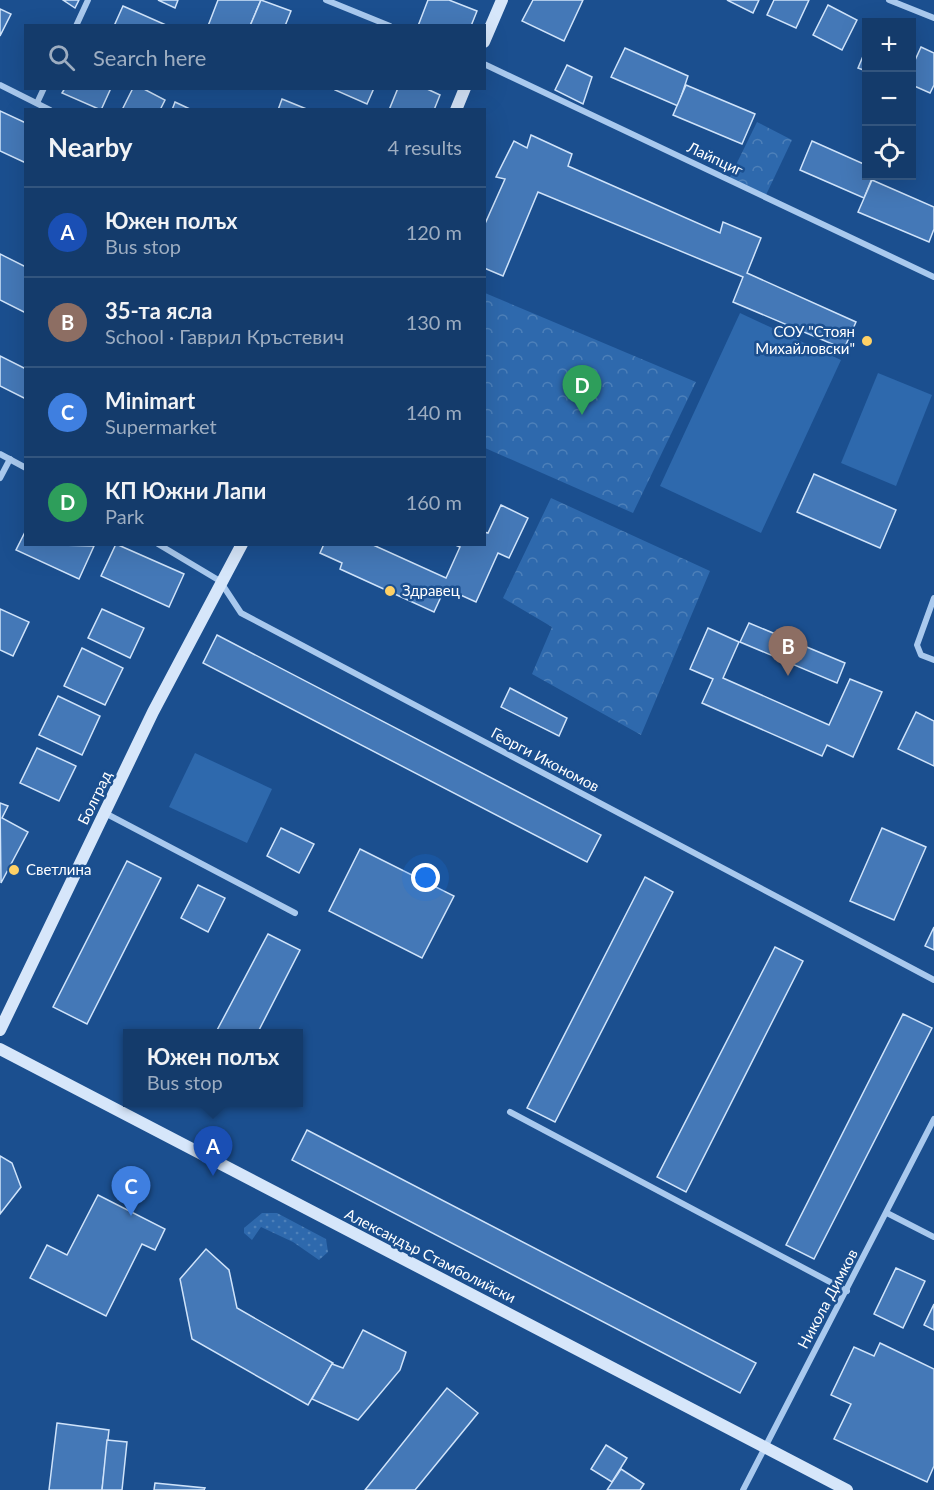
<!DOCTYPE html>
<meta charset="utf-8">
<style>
body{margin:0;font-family:Lato,sans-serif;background:#1d4271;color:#f1f3f6}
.controls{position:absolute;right:18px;top:18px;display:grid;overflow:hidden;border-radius:0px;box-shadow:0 6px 24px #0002}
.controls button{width:54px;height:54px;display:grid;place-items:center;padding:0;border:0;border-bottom:2px solid #33557e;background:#143b6b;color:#f1f3f6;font:30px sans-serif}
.you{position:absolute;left:426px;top:878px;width:21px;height:21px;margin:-15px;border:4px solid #fff;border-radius:50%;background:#1a73e8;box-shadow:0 0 0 9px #1a73e833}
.badge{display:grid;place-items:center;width:39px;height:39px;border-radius:50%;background:#8abfa5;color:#fff;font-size:20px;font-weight:700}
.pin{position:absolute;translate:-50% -50px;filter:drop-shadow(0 2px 3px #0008)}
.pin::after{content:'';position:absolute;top:32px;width:21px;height:18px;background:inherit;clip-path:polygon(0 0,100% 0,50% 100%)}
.popup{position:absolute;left:123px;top:1029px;width:180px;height:78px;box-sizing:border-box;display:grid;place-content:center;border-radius:0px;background:#143b6b;filter:drop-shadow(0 2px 4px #0005);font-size:20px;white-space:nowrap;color:#9dadc1}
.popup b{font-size:22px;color:#f1f3f6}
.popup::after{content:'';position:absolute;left:50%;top:100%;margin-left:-12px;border:12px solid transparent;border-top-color:#143b6b}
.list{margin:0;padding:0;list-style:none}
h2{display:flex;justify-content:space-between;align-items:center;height:78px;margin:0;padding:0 24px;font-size:26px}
h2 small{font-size:20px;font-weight:400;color:#9dadc1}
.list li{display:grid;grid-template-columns:39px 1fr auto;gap:18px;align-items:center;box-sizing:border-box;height:90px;padding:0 24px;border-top:2px solid #33557e}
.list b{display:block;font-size:22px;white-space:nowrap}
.list p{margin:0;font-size:20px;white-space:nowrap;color:#9dadc1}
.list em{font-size:20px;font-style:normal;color:#9dadc1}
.icon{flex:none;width:33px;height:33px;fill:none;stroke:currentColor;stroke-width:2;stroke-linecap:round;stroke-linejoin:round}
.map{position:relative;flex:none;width:934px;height:1490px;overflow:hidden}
.search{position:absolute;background:#143b6b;box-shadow:0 6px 24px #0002;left:24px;top:24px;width:462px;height:66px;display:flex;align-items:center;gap:15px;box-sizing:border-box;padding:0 21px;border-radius:0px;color:#9dadc1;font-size:22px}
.panel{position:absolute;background:#143b6b;box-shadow:0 6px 24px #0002;left:24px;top:108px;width:462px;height:438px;border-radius:0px}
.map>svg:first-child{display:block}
.grass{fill:url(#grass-dots)}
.park{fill:url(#park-crowns)}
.pitch{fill:#2e69ad}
.building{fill:#4478b7;stroke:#cfe3fa;stroke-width:1.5}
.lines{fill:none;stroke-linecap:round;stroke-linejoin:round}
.street{stroke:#a9c9ee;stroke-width:6}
.secondary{stroke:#d6e6fa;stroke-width:12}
.poi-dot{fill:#ffd166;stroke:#1b4f8f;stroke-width:2}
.labels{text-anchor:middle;stroke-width:5;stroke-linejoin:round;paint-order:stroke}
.street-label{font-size:15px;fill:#fff;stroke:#1b4f8f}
.poi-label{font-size:15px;fill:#fff;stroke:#1b4f8f;text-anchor:start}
</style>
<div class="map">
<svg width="934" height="1490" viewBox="0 0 934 1490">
<defs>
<pattern id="grass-dots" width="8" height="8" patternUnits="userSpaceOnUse" patternTransform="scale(1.5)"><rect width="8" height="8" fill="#2e69ad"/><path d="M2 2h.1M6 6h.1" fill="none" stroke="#4d80b9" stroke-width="1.8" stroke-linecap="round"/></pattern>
<pattern id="park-crowns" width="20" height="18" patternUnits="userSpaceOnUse" patternTransform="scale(1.5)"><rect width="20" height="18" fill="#2e69ad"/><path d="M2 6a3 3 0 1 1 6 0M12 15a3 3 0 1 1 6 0" fill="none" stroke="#4d80b9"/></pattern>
</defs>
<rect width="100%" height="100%" fill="#1b4f8f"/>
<polygon class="grass" points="262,1213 277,1213 326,1239 328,1252 319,1260 293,1242 261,1227 252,1240 244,1233 244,1228"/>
<g class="park">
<polygon points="757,122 792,140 765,197 729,179"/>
<polygon points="485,293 696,382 633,513 485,448"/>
<polygon points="551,498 710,571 641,735 532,674 552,627 503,598"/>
</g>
<g class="pitch">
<polygon points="740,313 841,360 761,533 660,486"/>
<polygon points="878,373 932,395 896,486 841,463"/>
<polygon points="195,753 272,789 247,843 169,807"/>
</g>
<g class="building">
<polygon points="63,0 79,0 75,8"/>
<polygon points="158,0 178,0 175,8"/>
<polygon points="218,0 261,0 250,26 208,26"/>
<polygon points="261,0 291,11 285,26 250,26"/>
<polygon points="428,0 449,0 477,11 471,26 418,26"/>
<polygon points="533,0 583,0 564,41 522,21"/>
<polygon points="727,0 759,0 753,13"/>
<polygon points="774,0 809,0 796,28 767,15"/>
<polygon points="828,5 857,20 842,50 813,35"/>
<polygon points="123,6 166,25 165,26 114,26"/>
<polygon points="0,9 11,14 0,36"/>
<polygon points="921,47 934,53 934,85 930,93 912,85 912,67"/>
<polygon points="625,48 688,76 678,106 611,77"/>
<polygon points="866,49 866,71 858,68"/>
<polygon points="567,65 592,77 583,104 555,90"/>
<polygon points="686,85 755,114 742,144 673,115"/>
<polygon points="65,88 111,88 101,110 62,93"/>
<polygon points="133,88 142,88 165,100 160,110 122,110"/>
<polygon points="336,88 374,88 367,104 335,90"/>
<polygon points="398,88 425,88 440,95 434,110 389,110"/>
<polygon points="282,99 309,110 278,110"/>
<polygon points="175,102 192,110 172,110"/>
<polygon points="0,111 26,123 26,163 0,151"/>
<polygon points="531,135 572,154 568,166 720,233 723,222 761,238 747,273 856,322 844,349 733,302 743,277 538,192 503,276 484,268 484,226 505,179 496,177 514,141 527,148"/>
<polygon points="812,141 866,165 866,176 873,176 864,198 800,170"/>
<polygon points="872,180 934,207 934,229 929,242 858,212"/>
<polygon points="0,254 26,267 26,313 0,300"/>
<polygon points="0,356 26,369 26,399 0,386"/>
<polygon points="814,474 896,510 880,548 797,512"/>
<polygon points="501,505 528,518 509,558 498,553 476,602 445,588 434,612 340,569 342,563 320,553 324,544 371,544 446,578 460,547 453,544 484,544 484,532 488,533"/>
<polygon points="26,530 26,544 94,546 79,579 16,550"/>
<polygon points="116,544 184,574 169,607 101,576"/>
<polygon points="0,609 29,622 13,656 0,650"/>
<polygon points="102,609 144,628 130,658 88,638"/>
<polygon points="749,623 845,663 837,683 740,642"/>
<polygon points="708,628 739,642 723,678 829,725 850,679 882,692 853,757 827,745 822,756 702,703 713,679 690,669"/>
<polygon points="217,635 601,835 587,862 203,663"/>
<polygon points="82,648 123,668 105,705 64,686"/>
<polygon points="510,688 567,718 559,736 501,707"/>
<polygon points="58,696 100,716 82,755 39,735"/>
<polygon points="916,712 934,721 934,766 898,749"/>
<polygon points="37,748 76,766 59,801 20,783"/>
<polygon points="0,803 8,806 2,818 28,832 1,883"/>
<polygon points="281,828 314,844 299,873 267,856"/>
<polygon points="882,828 926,847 894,920 850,901"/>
<polygon points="360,849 454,896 422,958 329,911"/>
<polygon points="127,861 161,878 87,1024 53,1007"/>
<polygon points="645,877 673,892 555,1122 527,1108"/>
<polygon points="198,885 225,898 208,932 181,918"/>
<polygon points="934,927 934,950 925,946"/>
<polygon points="268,934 300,950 257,1034 215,1034"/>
<polygon points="775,947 803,961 686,1192 657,1177"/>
<polygon points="903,1014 932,1028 814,1259 786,1245"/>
<polygon points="307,1130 756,1363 740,1393 292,1160"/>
<polygon points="0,1156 12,1163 21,1187 0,1214"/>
<polygon points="98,1195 165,1229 155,1250 142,1244 106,1316 30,1278 47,1245 67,1255"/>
<polygon points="206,1249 229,1270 237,1308 333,1363 308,1405 192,1339 180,1279"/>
<polygon points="896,1268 925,1281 903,1328 874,1314"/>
<polygon points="934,1304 934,1330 924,1325"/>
<polygon points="363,1330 406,1352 400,1370 358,1420 312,1399 332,1364 343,1368"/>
<polygon points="880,1343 934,1369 934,1466 927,1482 834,1439 851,1404 831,1395 854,1347 874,1356"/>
<polygon points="447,1388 478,1413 415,1490 365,1490"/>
<polygon points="57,1423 109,1430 102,1490 49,1490"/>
<polygon points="107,1440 127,1442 122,1490 102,1490"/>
<polygon points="606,1445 627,1458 612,1482 591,1469"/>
<polygon points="621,1469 644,1484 640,1490 607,1490"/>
<polygon points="155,1483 205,1488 204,1490 154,1490"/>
</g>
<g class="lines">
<g class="street">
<polyline points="326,0 390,26"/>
<polyline points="889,0 934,18"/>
<polyline points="76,26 88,0"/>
<polyline points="484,64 934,277"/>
<polyline points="0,85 50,110"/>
<polyline points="37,103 44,88"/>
<polyline points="0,454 26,468"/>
<polyline points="0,478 10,459"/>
<polyline points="158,544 220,581 241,613 934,980"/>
<polyline points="934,598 917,645 921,655 934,660"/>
<polyline points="105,813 295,913"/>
<polyline points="510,1112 847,1291"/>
<polyline points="887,1213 934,1237"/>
<polyline points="743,1490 934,1119"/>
</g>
<g class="secondary">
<polyline points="484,42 502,0"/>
<polyline points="456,110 465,88"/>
<polyline points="0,1030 153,712 242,544"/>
<polyline points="0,1049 847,1490"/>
</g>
</g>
<g class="poi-dot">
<circle cx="867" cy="341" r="6"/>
<circle cx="390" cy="591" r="6"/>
<circle cx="14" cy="870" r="6"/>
</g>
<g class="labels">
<g class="street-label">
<text transform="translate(715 159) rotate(25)" y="5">Лайпциг</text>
<text transform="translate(545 760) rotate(28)" y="5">Георги Икономов</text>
<text transform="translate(95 798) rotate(-64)" y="5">Болград</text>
<text transform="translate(430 1256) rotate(27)" y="5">Александър Стамболийски</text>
<text transform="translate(828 1299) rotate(-62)" y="5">Никола Димков</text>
</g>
<g class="poi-label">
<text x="855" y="337" text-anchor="end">СОУ "Стоян<tspan x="855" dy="17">Михайловски"</tspan></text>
<text x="402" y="596">Здравец</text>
<text x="26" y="875">Светлина</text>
</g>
</g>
</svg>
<div class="controls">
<button>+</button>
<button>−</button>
<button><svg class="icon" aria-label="locate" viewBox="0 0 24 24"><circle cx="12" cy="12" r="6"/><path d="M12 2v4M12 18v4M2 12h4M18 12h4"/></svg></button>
</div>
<div class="you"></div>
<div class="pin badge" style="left:213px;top:1176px;background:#1a4fb4">A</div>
<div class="popup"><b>Южен полъх</b>Bus stop</div>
<div class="pin badge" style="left:788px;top:676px;background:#8d6e63">B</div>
<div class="pin badge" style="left:131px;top:1216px;background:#3f7fe0">C</div>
<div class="pin badge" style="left:582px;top:415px;background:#2e9e5b">D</div>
<div class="search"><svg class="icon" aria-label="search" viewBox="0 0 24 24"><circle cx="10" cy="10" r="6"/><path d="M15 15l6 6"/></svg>Search here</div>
<section class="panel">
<h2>Nearby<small>4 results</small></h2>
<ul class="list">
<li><span class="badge" style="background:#1a4fb4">A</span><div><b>Южен полъх</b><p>Bus stop</p></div><em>120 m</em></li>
<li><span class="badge" style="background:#8d6e63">B</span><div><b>35-та ясла</b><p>School · Гаврил Кръстевич</p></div><em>130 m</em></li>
<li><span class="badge" style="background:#3f7fe0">C</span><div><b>Minimart</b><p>Supermarket</p></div><em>140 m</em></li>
<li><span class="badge" style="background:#2e9e5b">D</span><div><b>КП Южни Лапи</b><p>Park</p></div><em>160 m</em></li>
</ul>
</section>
</div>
